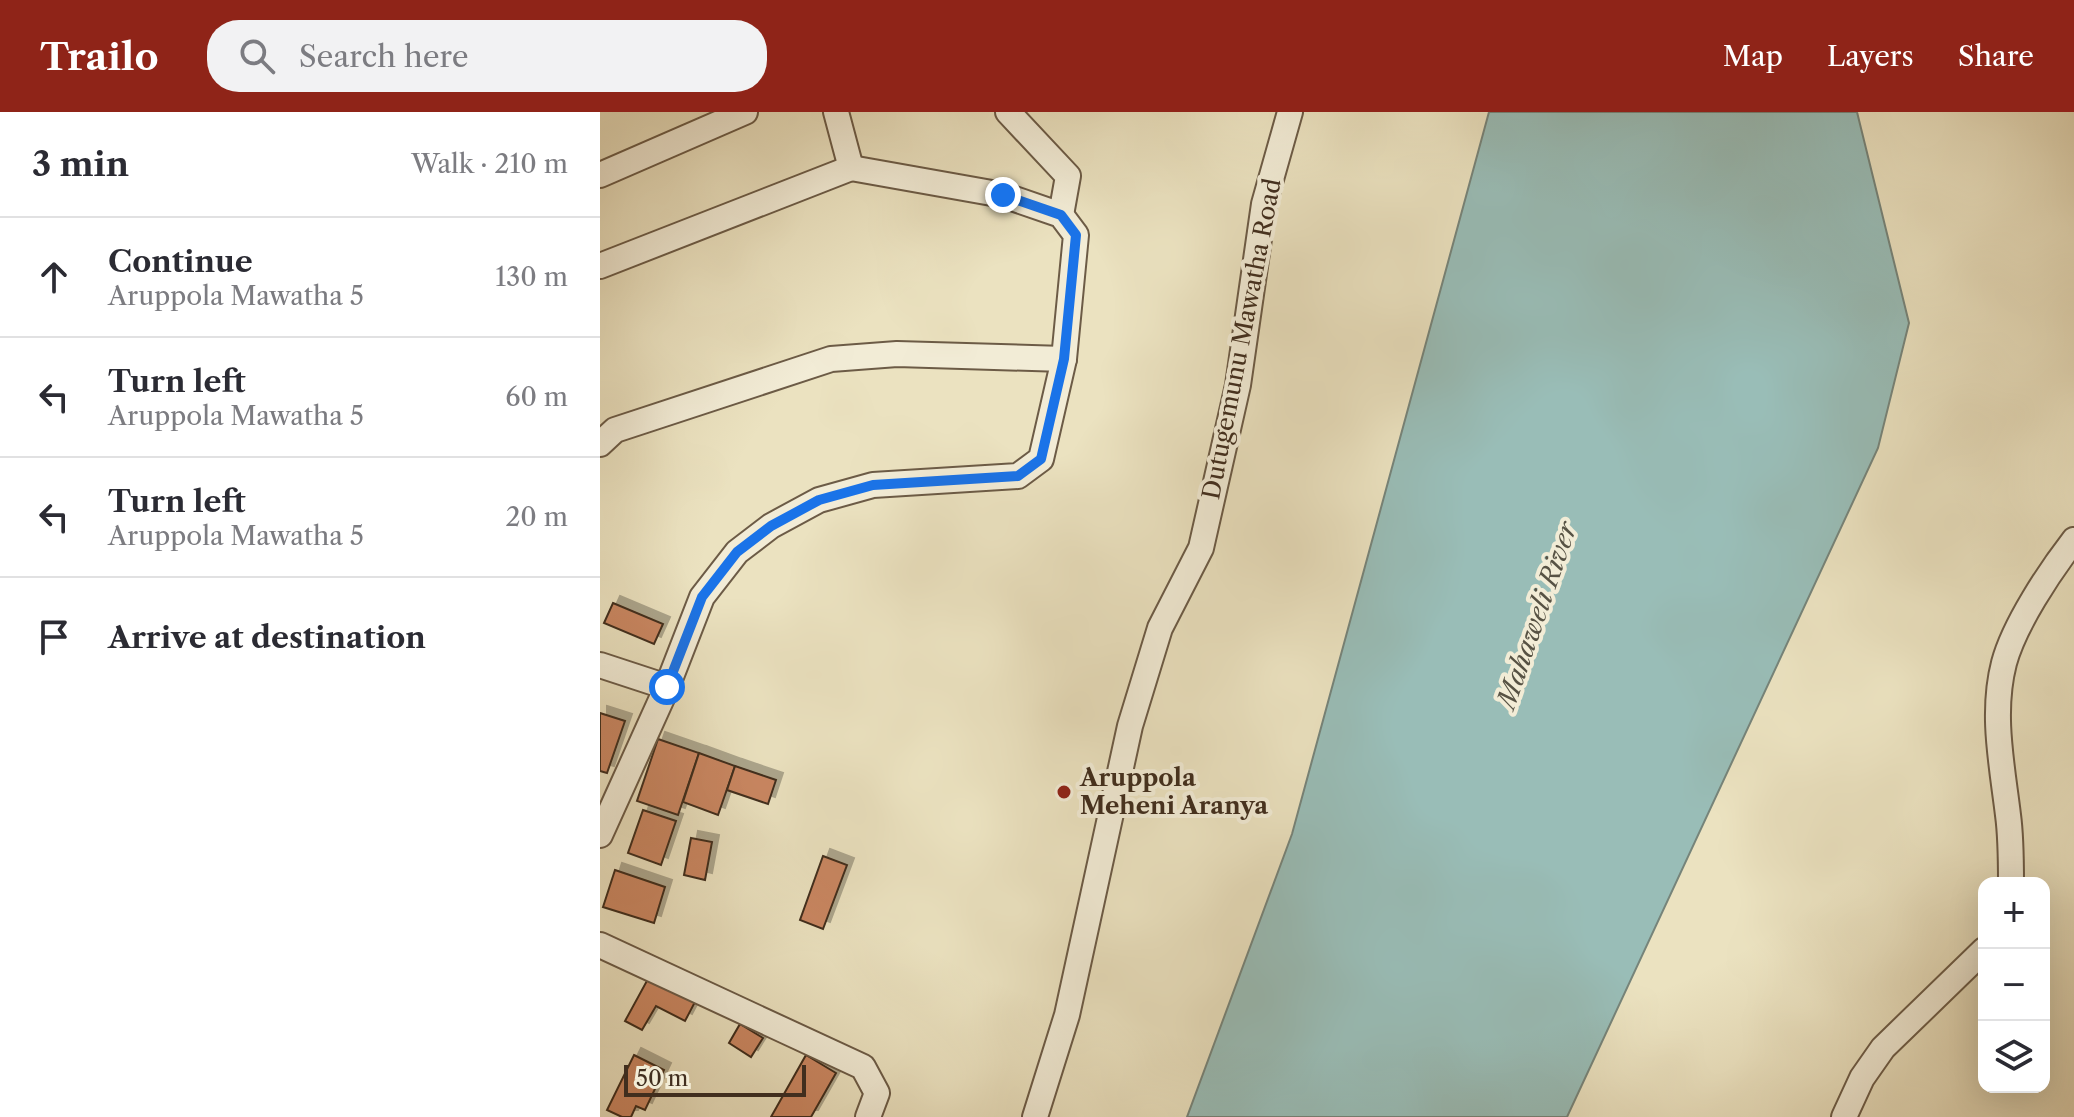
<!DOCTYPE html>
<meta charset="utf-8">
<style>
body{margin:0;font-family:"Libre Caslon Text",serif;background:#f2f2f3;color:#2b2b33}
.controls{position:absolute;right:24px;bottom:24px;display:grid;overflow:hidden;border-radius:16px;box-shadow:0 8px 32px #0002}
.controls button{width:72px;height:72px;display:grid;place-items:center;padding:0;border:0;border-bottom:2px solid #e1e1e2;background:#fff;color:#2b2b33;font:40px sans-serif}
.scale{position:absolute;left:24px;bottom:20px;width:182px;box-sizing:border-box;padding-left:8px;border:4px solid #412e1e;border-top:0;font-size:22px;line-height:28px;white-space:nowrap;color:#412e1e;-webkit-text-stroke:6px #f2ecd6;paint-order:stroke}
.stop{position:absolute;width:24px;height:24px;margin:-18px;border:6px solid #1a73e8;border-radius:50%;background:#fff}
.stop.end{background:#1a73e8;border-color:#fff;box-shadow:0 2px 8px #0008}
.list{margin:0;padding:0;list-style:none}
h2{display:flex;justify-content:space-between;align-items:center;height:104px;margin:0;padding:0 32px;font-size:34px}
h2 small{font-size:26px;font-weight:400;color:#7c7c81}
.list li{display:grid;grid-template-columns:52px 1fr auto;gap:24px;align-items:center;box-sizing:border-box;height:120px;padding:0 32px;border-top:2px solid #e1e1e2}
.list b{display:block;font-size:30px;white-space:nowrap}
.list p{margin:0;font-size:26px;white-space:nowrap;color:#7c7c81}
.list em{font-size:26px;font-style:normal;color:#7c7c81}
.icon{flex:none;width:44px;height:44px;fill:none;stroke:currentColor;stroke-width:2;stroke-linecap:round;stroke-linejoin:round}
.map{position:relative;flex:none;width:1474px;height:1005px;overflow:hidden}
header{display:flex;align-items:center;gap:48px;box-sizing:border-box;height:112px;padding:0 40px;background:#8f2418;color:#fff}
header strong{font-size:38px}
nav{display:flex;gap:44px;margin-inline-start:auto;font-size:28px}
.search{width:560px;height:72px;background:#f2f2f3;display:flex;align-items:center;gap:20px;box-sizing:border-box;padding:0 28px;border-radius:32px;color:#7c7c81;font-size:30px}
main{display:flex}
aside{flex:1;background:#fff}
.map>svg:first-child{display:block}
.water{fill:#99bdb7;stroke:#76847a;stroke-width:2}
.building{fill:#ca8762;stroke:#412e1e;stroke-width:2;filter:url(#shadow)}
.lines{fill:none;stroke-linecap:round;stroke-linejoin:round}
.minor-casing{stroke:#6c5b46;stroke-width:28}
.minor{stroke:#f2ecd6;stroke-width:24}
.route{stroke:#1a73e8;stroke-width:10}
.poi-dot{fill:#8f2418;stroke:#f2ecd6;stroke-width:3}
.labels{text-anchor:middle;stroke-width:8;stroke-linejoin:round;paint-order:stroke}
.street-label{font-size:24px;fill:#412e1e;stroke:#f2ecd6}
.poi-label{font-size:24px;font-weight:bold;fill:#412e1e;stroke:#f2ecd6;text-anchor:start}
.water-label{font-size:26px;font-style:italic;fill:#575244;stroke:#f2ecd6}
</style>
<header>
<strong>Trailo</strong>
<div class="search"><svg class="icon" aria-label="search" viewBox="0 0 24 24"><circle cx="10" cy="10" r="6"/><path d="M15 15l6 6"/></svg>Search here</div>
<nav><a>Map</a><a>Layers</a><a>Share</a></nav>
</header>
<main>
<aside>
<h2>3 min<small>Walk · 210 m</small></h2>
<ul class="list">
<li><svg class="icon" aria-label="ahead" viewBox="0 0 24 24"><path d="M12 20V5M6 11l6-6 6 6"/></svg><div><b>Continue</b><p>Aruppola Mawatha 5</p></div><em>130 m</em></li>
<li><svg class="icon" aria-label="left" viewBox="0 0 24 24"><path d="M17 20v-9H6M10 6l-5 5 5 5"/></svg><div><b>Turn left</b><p>Aruppola Mawatha 5</p></div><em>60 m</em></li>
<li><svg class="icon" aria-label="left" viewBox="0 0 24 24"><path d="M17 20v-9H6M10 6l-5 5 5 5"/></svg><div><b>Turn left</b><p>Aruppola Mawatha 5</p></div><em>20 m</em></li>
<li><svg class="icon" aria-label="arrive" viewBox="0 0 24 24"><path d="M6 21V4h12l-3 4 3 4H6"/></svg><div><b>Arrive at destination</b></div></li>
</ul>
</aside>
<div class="map">
<svg width="1474" height="1005" viewBox="0 0 1474 1005">
<defs>
<filter id="shadow"><feDropShadow dx="7" dy="-7" stdDeviation="0" flood-color="#0004"/></filter>
</defs>
<rect width="100%" height="100%" fill="#ebe2c0"/>
<filter id="stains"><feTurbulence type="fractalNoise" baseFrequency=".0025" numOctaves="4"/><feColorMatrix values="0 0 0 0 .2 0 0 0 0 .09 0 0 0 0 .02 0 0 0 .5 -.17"/></filter>
<radialGradient id="worn" r=".72"><stop offset=".6" stop-color="#630" stop-opacity="0"/><stop offset="1" stop-color="#630" stop-opacity=".3"/></radialGradient>
<polygon class="water" points="889,0 1257,0 1309,211 1278,336 967,1005 587,1005 692,722"/>
<g class="building">
<polygon points="13,491 63,512 54,532 4,511"/>
<polygon points="0,601 25,609 7,661 0,659"/>
<polygon points="58,627 99,641 78,703 37,689"/>
<polygon points="99,641 135,654 118,703 83,690"/>
<polygon points="135,654 176,668 168,692 127,678"/>
<polygon points="43,698 76,709 61,753 28,741"/>
<polygon points="91,726 112,730 105,768 84,763"/>
<polygon points="223,744 247,753 223,817 200,808"/>
<polygon points="15,758 65,775 54,811 3,795"/>
<polygon points="49,865 95,890 85,909 56,894 42,918 25,909"/>
<polygon points="140,912 163,926 151,945 129,931"/>
<polygon points="34,943 64,958 45,998 36,994 31,1005 22,1005 7,998"/>
<polygon points="206,943 236,961 211,1005 171,1005"/>
</g>
<g class="lines">
<defs>
<g id="minor">
<polyline points="236,0 251,56"/>
<polyline points="408,0 468,64 461,103"/>
<polyline points="0,63 145,0"/>
<polyline points="0,154 251,56"/>
<polyline points="0,332 15,318 231,247 297,242 464,247"/>
<polyline points="0,553 67,575"/>
<polyline points="0,723 67,575 102,485 137,440 171,414 219,388 273,373 418,364 441,347 464,247 476,123 461,103 403,83 251,56"/>
<path d="M1411,771C1411,749 1411,725 1408,703C1402,653 1391,601 1404,551C1414,513 1450,459 1474,428"/>
<polyline points="0,833 263,955 277,981 268,1005"/>
<polyline points="435,1005 467,903 530,614 560,516 601,436 638,273 664,92 690,0"/>
<polyline points="1244,1005 1262,966 1283,936 1384,838"/>
</g>
</defs>
<use href="#minor" class="minor-casing"/>
<use href="#minor" class="minor"/>
</g>
<g class="lines">
<polyline class="route" points="67,575 102,485 137,440 171,414 219,388 273,373 418,364 441,347 464,247 476,123 461,103 403,83"/>
</g>
<circle class="poi-dot" cx="464" cy="680" r="8"/>
<g class="labels">
<g class="street-label">
<text transform="translate(642 227) rotate(-79)" y="8">Dutugemunu Mawatha Road</text>
</g>
<g class="poi-label">
<text x="480" y="674">Aruppola<tspan x="480" dy="28">Meheni Aranya</tspan></text>
</g>
<g class="water-label">
<text transform="translate(937 503) rotate(-71)" y="9">Mahaweli River</text>
</g>
</g>
<rect width="100%" height="100%" filter="url(#stains)"/>
<rect width="100%" height="100%" fill="url(#worn)"/>
</svg>
<div class="controls">
<button>+</button>
<button>−</button>
<button><svg class="icon" aria-label="layers" viewBox="0 0 24 24"><path d="M12 4l9 5-9 5-9-5zM3 14l9 5 9-5"/></svg></button>
</div>
<div class="scale">50 m</div>
<div class="stop" style="left:67px;top:575px"></div>
<div class="stop end" style="left:403px;top:83px"></div>
</div>
</main>
